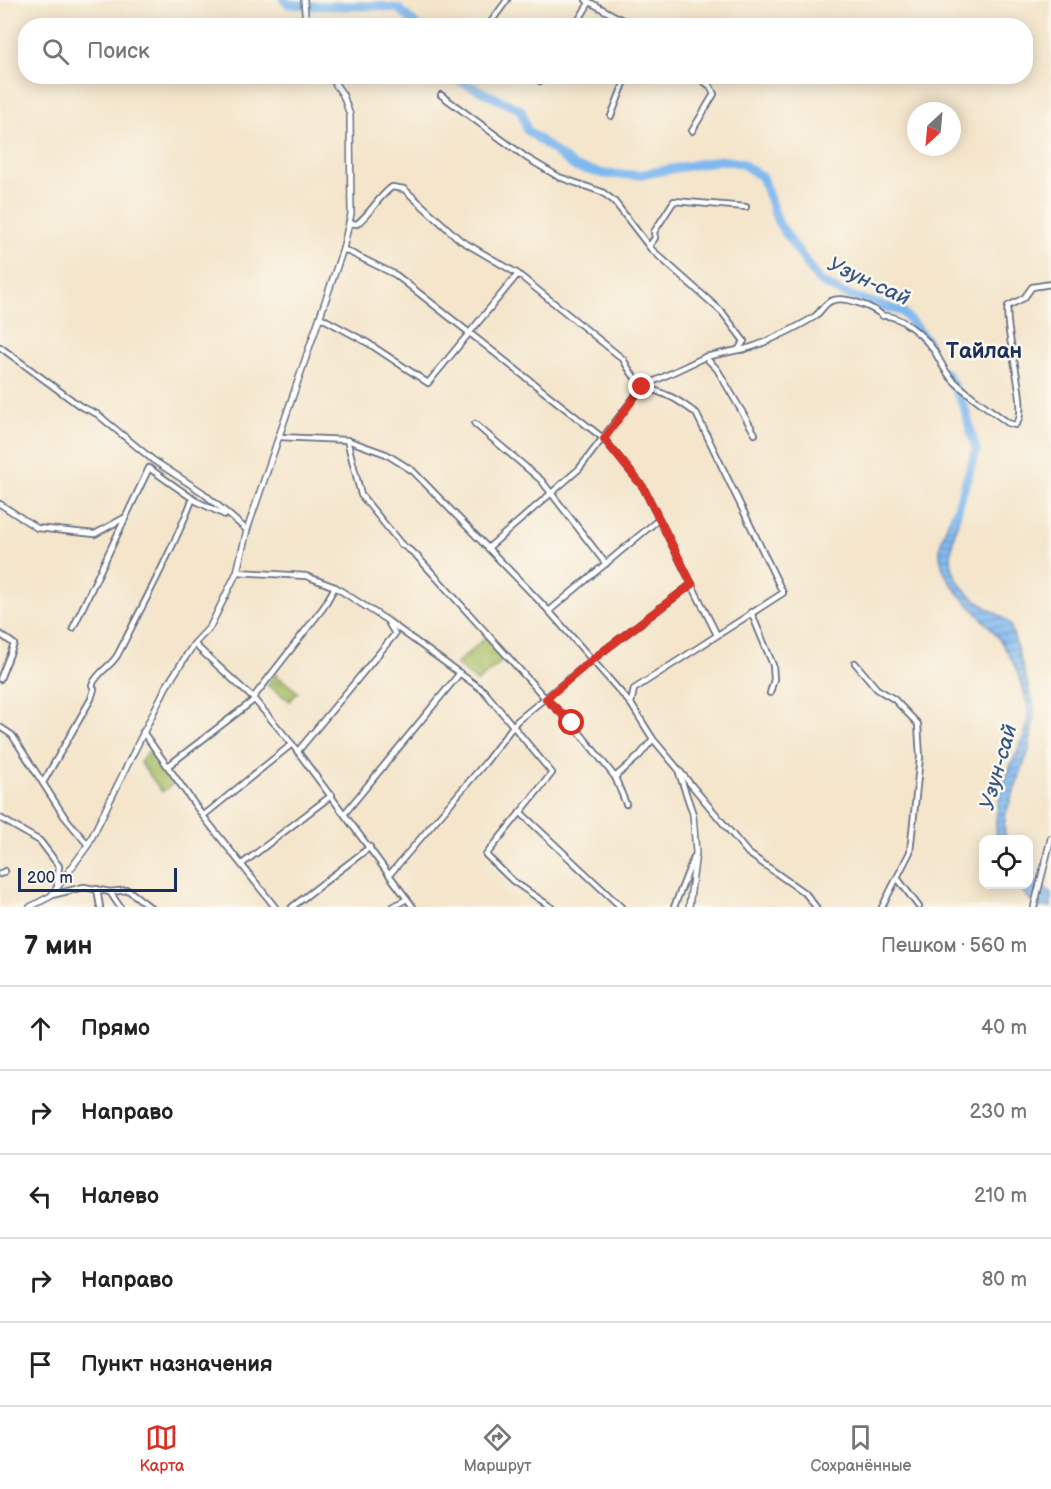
<!DOCTYPE html>
<html lang="ru">
<meta charset="utf-8">
<style>
body{margin:0;font-family:"Balsamiq Sans",sans-serif;background:#f2f2f2;color:#222}
.controls{position:absolute;right:18px;bottom:18px;display:grid;overflow:hidden;border-radius:12px;box-shadow:0 3px 15px #0003}
.controls button{width:54px;height:54px;display:grid;place-items:center;padding:0;border:0;border-bottom:2px solid #e0e0e0;background:#fff;color:#222;font:30px sans-serif}
.compass{position:absolute;left:907px;top:102px;width:54px;height:54px;border-radius:50%;background:#fff;box-shadow:0 3px 15px #0003;rotate:206deg}
.scale{position:absolute;left:18px;bottom:15px;width:159px;box-sizing:border-box;padding-left:6px;border:3px solid #1b2f5e;border-top:0;font-size:16px;line-height:21px;white-space:nowrap;color:#1b2f5e;-webkit-text-stroke:4px #fbf7ec;paint-order:stroke}
.stop{position:absolute;width:18px;height:18px;margin:-14px;border:4px solid #d93025;border-radius:50%;background:#fff}
.stop.end{background:#d93025;border-color:#fff;box-shadow:0 2px 6px #0008}
.list{margin:0;padding:0;list-style:none}
h2{display:flex;justify-content:space-between;align-items:center;height:78px;margin:0;padding:0 24px;font-size:26px}
h2 small{font-size:20px;font-weight:400;color:#767676}
.list li{display:grid;grid-template-columns:39px 1fr auto;gap:18px;align-items:center;box-sizing:border-box;height:84px;padding:0 24px;border-top:2px solid #e0e0e0}
.list b{display:block;font-size:22px;white-space:nowrap}
.list em{font-size:20px;font-style:normal;color:#767676}
.icon{flex:none;width:33px;height:33px;fill:none;stroke:currentColor;stroke-width:2;stroke-linecap:round;stroke-linejoin:round}
.map{position:relative;flex:none;width:1051px;height:907px;overflow:hidden}
.search{position:absolute;background:#fff;box-shadow:0 3px 15px #0003;left:18px;right:18px;top:18px;height:66px;display:flex;align-items:center;gap:15px;box-sizing:border-box;padding:0 21px;border-radius:24px;color:#767676;font-size:22px}
.sheet{height:498px;background:#fff}
nav{display:flex;justify-content:space-around;align-items:center;box-sizing:border-box;height:84px;border-top:2px solid #e0e0e0;background:#fff;font-size:16px;color:#767676}
nav a{display:grid;justify-items:center;gap:3px}
nav .on{color:#d93025}
.map>svg:first-child{display:block}
.grass{fill:url(#grass-tufts);stroke:#607660;stroke-width:1.5}
.water{fill:url(#water-rules);stroke:#4c74a6;stroke-width:1.5}
.lines{fill:none;stroke-linecap:round;stroke-linejoin:round}
.river{stroke:#7eb8ef;stroke-width:9}
.minor-casing{stroke:#676f84;stroke-width:8}
.tertiary-casing{stroke:#676f84;stroke-width:8}
.minor{stroke:#fff;stroke-width:4.5}
.tertiary{stroke:#fff;stroke-width:5}
.route{stroke:#d93025;stroke-width:8}
.labels{text-anchor:middle;stroke-width:5;stroke-linejoin:round;paint-order:stroke}
.water-label{font-size:21px;font-style:italic;fill:#39588a;stroke:#fbf7ec}
.quarter-label{font-size:22px;font-weight:bold;fill:#1b2f5e;stroke:#fbf7ec}
</style>
<div class="map">
<svg width="1051" height="907" viewBox="0 0 1051 907">
<defs>
<pattern id="grass-tufts" width="24" height="20" patternUnits="userSpaceOnUse" patternTransform="scale(1.5)"><rect width="24" height="20" fill="#a6bd63"/><path d="M3 7l-1-3M5 7V3M7 7l1-3M15 17l-1-3M17 17v-4M19 17l1-3" fill="none" stroke="#869a55"/></pattern>
<pattern id="water-rules" width="6" height="5" patternUnits="userSpaceOnUse" patternTransform="scale(1.5)"><rect width="6" height="5" fill="#7eb8ef"/><path d="M0 2.5h6" fill="none" stroke="#6696c5"/></pattern>
</defs>
<rect width="100%" height="100%" fill="#fbf7ec"/>
<filter id="ink" filterUnits="userSpaceOnUse"><feTurbulence type="fractalNoise" baseFrequency=".0167" numOctaves="2"/><feDisplacementMap in="SourceGraphic" scale="12" xChannelSelector="R" yChannelSelector="G"/><feConvolveMatrix kernelMatrix="1 2 1 2 8 2 1 2 1" color-interpolation-filters="sRGB"/></filter>
<filter id="wash" filterUnits="userSpaceOnUse"><feTurbulence type="fractalNoise" baseFrequency=".008" numOctaves="4" result="noise"/><feDisplacementMap in="SourceGraphic" scale="24" xChannelSelector="R" yChannelSelector="G"/><feGaussianBlur stdDeviation="1.35" result="paint"/><feColorMatrix in="noise" values="0 0 0 0 0 0 0 0 0 0 0 0 0 0 0 0 0 1.4 0 .05"/><feComposite in="paint" operator="in"/></filter>
<g filter="url(#wash)">
<rect width="100%" height="100%" fill="#f4e5cb"/>
<g class="grass">
<polygon points="487,636 507,657 477,682 456,664"/>
<polygon points="275,674 298,692 290,701 267,685"/>
<polygon points="150,749 174,783 162,792 140,762"/>
</g>
<g class="water">
<path d="M954,507L961,511C950,548 941,573 976,600C987,609 1001,614 1010,624L1035,709L1029,750L1006,813L1004,826L1006,839H997C993,821 1000,790 1008,772C1018,749 1032,730 1027,703C1022,679 1011,656 997,636C979,611 942,587 940,555C938,541 950,520 954,507Z"/>
<polygon points="1029,876 1051,893 1051,907 1036,907 1017,885 1028,884"/>
</g>
<g class="lines">
<g class="river">
<polyline points="284,0 289,4 301,5"/>
<polyline points="309,6 378,6 399,9 417,26"/>
<polyline points="449,76 521,110 527,130 575,167 605,174 639,175 720,160 741,163 762,177 778,222 819,281 842,293 903,312 928,342"/>
<polyline points="946,372 964,406 976,451 954,519"/>
</g>
</g>
</g>
<g filter="url(#ink)">
<g class="lines">
<defs>
<g id="minor">
<polyline points="586,0 633,26"/>
<polyline points="488,26 507,0"/>
<polyline points="575,26 589,3"/>
<polyline points="540,81 543,76"/>
<polyline points="441,95 527,158 559,177 602,192 614,201 651,249 722,312 744,341 738,350 705,357 642,387 579,469 488,548"/>
<polyline points="611,116 627,76"/>
<polyline points="692,131 714,94 710,86 696,76"/>
<path d="M349,223L357,224C371,213 378,197 392,187L404,189L460,240L518,274L623,359C640,390 642,384 671,397C680,401 688,408 696,413L783,593L634,689L631,704L653,739L748,853L806,894L816,907"/>
<polyline points="649,246 655,238 654,232 674,201 746,207"/>
<polyline points="343,249 396,275 604,439 643,487 717,635"/>
<polyline points="320,317 368,343 428,383 518,274"/>
<polyline points="0,347 80,406 97,414 153,460 202,492 247,530"/>
<path d="M738,350C753,350 800,326 814,317C820,313 824,304 831,301C844,295 873,307 883,316C900,314 926,338 935,352C941,362 944,371 953,380C969,396 990,409 1008,423L1015,425C1032,414 1003,332 1008,306L1024,298L1032,287L1051,284"/>
<polyline points="705,357 717,369 755,434"/>
<polyline points="475,424 541,480 606,564"/>
<polyline points="279,437 347,440 386,454 413,471 549,611 631,704"/>
<polyline points="347,440 361,495 401,544 415,554 546,699 572,723 615,777 626,804"/>
<polyline points="0,504 37,528 95,534 124,518"/>
<polyline points="237,572 306,576 335,587 388,621 484,691 552,773 486,855 513,881 551,907"/>
<polyline points="549,611 658,520"/>
<polyline points="751,612 773,665 774,679 770,693"/>
<polyline points="73,628 149,468 196,501 225,515"/>
<polyline points="0,634 14,644 0,679"/>
<polyline points="194,644 253,698 292,744 413,907"/>
<polyline points="855,663 877,689 894,699 918,724 920,757 910,852 882,907"/>
<polyline points="253,698 323,608 335,587"/>
<polyline points="0,727 12,735 64,816 88,845"/>
<polyline points="143,732 203,816 275,907"/>
<polyline points="298,751 395,634 388,622"/>
<polyline points="168,766 254,700"/>
<polyline points="679,773 693,814"/>
<polyline points="615,777 639,756 653,739"/>
<path d="M44,781L91,699L94,689L92,685C99,670 112,666 118,654C144,603 172,551 193,498"/>
<polyline points="520,812 621,907"/>
<polyline points="345,813 460,673"/>
<polyline points="203,816 292,744"/>
<polyline points="0,818 40,841 59,866 57,885"/>
<polyline points="242,864 332,795"/>
<polyline points="0,874 5,871"/>
<polyline points="390,874 485,763 517,721 593,659 692,584"/>
<polyline points="898,879 919,907"/>
<polyline points="97,889 100,907"/>
<polyline points="110,892 120,907"/>
<polyline points="52,895 84,887 110,892 128,890 150,907"/>
<polyline points="292,907 370,847"/>
<polyline points="392,907 407,899"/>
<polyline points="674,907 694,857"/>
</g>
<g id="tertiary">
<polyline points="304,0 306,26"/>
<polyline points="30,907 51,896 88,845 166,687 194,644 210,627 237,572 247,530 343,249 351,214 350,115 343,95 330,76"/>
<polyline points="689,907 696,853 693,814"/>
<polyline points="1034,907 1051,838"/>
</g>
</defs>
<use href="#minor" class="minor-casing"/>
<use href="#tertiary" class="tertiary-casing"/>
<use href="#minor" class="minor"/>
<use href="#tertiary" class="tertiary"/>
</g>
</g>
<g class="lines" filter="url(#ink)">
<polyline class="route" points="572,723 546,699 593,659 692,584 643,487 604,439 642,387"/>
</g>
<g class="labels">
<g class="water-label">
<text transform="translate(869 281) rotate(25)" y="7">Узун-сай</text>
<text transform="translate(998 767) rotate(-74)" y="7">Узун-сай</text>
</g>
<g class="quarter-label">
<text x="984" y="358">Тайлан</text>
</g>
</g>
</svg>
<div class="controls">
<button><svg class="icon" aria-label="locate" viewBox="0 0 24 24"><circle cx="12" cy="12" r="6"/><path d="M12 2v4M12 18v4M2 12h4M18 12h4"/></svg></button>
</div>
<svg class="compass" viewBox="-18 -18 36 36"><path d="M0-13l5 13h-10z" fill="#e53935"/><path d="M0 13l5-13h-10z" fill="#767676"/></svg>
<div class="scale">200 m</div>
<div class="stop" style="left:572px;top:723px"></div>
<div class="stop end" style="left:642px;top:387px"></div>
<div class="search"><svg class="icon" aria-label="search" viewBox="0 0 24 24"><circle cx="10" cy="10" r="6"/><path d="M15 15l6 6"/></svg>Поиск</div>
</div>
<section class="sheet">
<h2>7 мин<small>Пешком · 560 m</small></h2>
<ul class="list">
<li><svg class="icon" aria-label="ahead" viewBox="0 0 24 24"><path d="M12 20V5M6 11l6-6 6 6"/></svg><div><b>Прямо</b></div><em>40 m</em></li>
<li><svg class="icon" aria-label="right" viewBox="0 0 24 24"><path d="M7 20v-9h11M14 6l5 5-5 5"/></svg><div><b>Направо</b></div><em>230 m</em></li>
<li><svg class="icon" aria-label="left" viewBox="0 0 24 24"><path d="M17 20v-9H6M10 6l-5 5 5 5"/></svg><div><b>Налево</b></div><em>210 m</em></li>
<li><svg class="icon" aria-label="right" viewBox="0 0 24 24"><path d="M7 20v-9h11M14 6l5 5-5 5"/></svg><div><b>Направо</b></div><em>80 m</em></li>
<li><svg class="icon" aria-label="arrive" viewBox="0 0 24 24"><path d="M6 21V4h12l-3 4 3 4H6"/></svg><div><b>Пункт назначения</b></div></li>
</ul>
</section>
<nav>
<a class="on"><svg class="icon" aria-label="map" viewBox="0 0 24 24"><path d="M3 6l6-2 6 2 6-2v14l-6 2-6-2-6 2zM9 4v14M15 6v14"/></svg>Карта</a>
<a><svg class="icon" aria-label="directions" viewBox="0 0 24 24"><path d="M12 3l9 9-9 9-9-9zM9 14v-3h6M13 9l2 2-2 2"/></svg>Маршрут</a>
<a><svg class="icon" aria-label="saved" viewBox="0 0 24 24"><path d="M7 4h10v16l-5-4-5 4z"/></svg>Сохранённые</a>
</nav>
